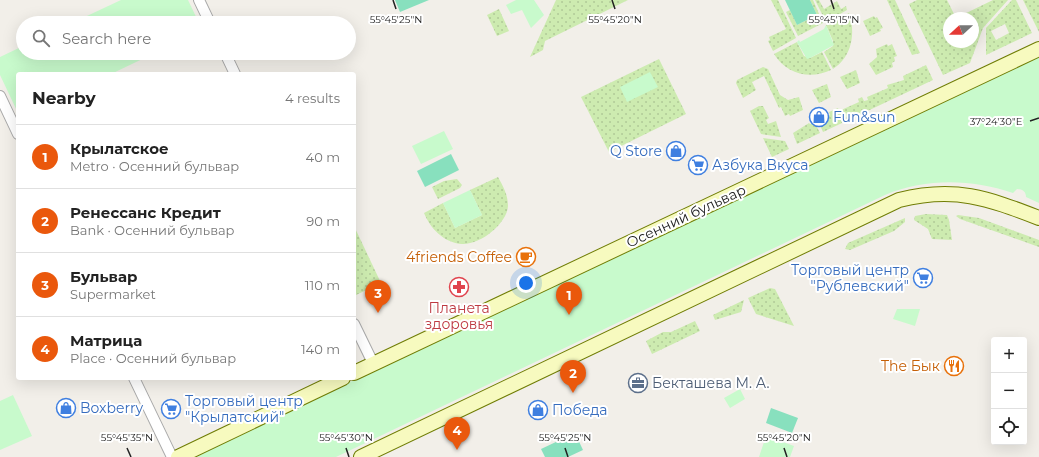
<!DOCTYPE html>
<meta charset="utf-8">
<style>
body{margin:0;font-family:Montserrat,sans-serif;background:#f2f2f2;color:#222}
.controls{position:absolute;right:12px;bottom:12px;display:grid;overflow:hidden;border-radius:4px;box-shadow:0 4px 16px #0002}
.controls button{width:36px;height:36px;display:grid;place-items:center;padding:0;border:0;border-bottom:1px solid #e0e0e0;background:#fff;color:#222;font:20px sans-serif}
.compass{position:absolute;left:943px;top:12px;width:36px;height:36px;border-radius:50%;background:#fff;box-shadow:0 4px 16px #0002;rotate:249deg}
.you{position:absolute;left:526px;top:283px;width:14px;height:14px;margin:-10px;border:3px solid #fff;border-radius:50%;background:#1a73e8;box-shadow:0 0 0 6px #1a73e833}
.badge{display:grid;place-items:center;width:26px;height:26px;border-radius:50%;background:#ea580c;color:#fff;font-size:13px;font-weight:700}
.pin{position:absolute;translate:-50% -33px;filter:drop-shadow(0 1px 2px #0008)}
.pin::after{content:'';position:absolute;top:21px;width:14px;height:12px;background:inherit;clip-path:polygon(0 0,100% 0,50% 100%)}
.list{margin:0;padding:0;list-style:none}
h2{display:flex;justify-content:space-between;align-items:center;height:52px;margin:0;padding:0 16px;font-size:17px}
h2 small{font-size:13px;font-weight:400;color:#767676}
.list li{display:grid;grid-template-columns:26px 1fr auto;gap:12px;align-items:center;box-sizing:border-box;height:64px;padding:0 16px;border-top:1px solid #e0e0e0}
.list b{display:block;font-size:15px;white-space:nowrap}
.list p{margin:0;font-size:13px;white-space:nowrap;color:#767676}
.list em{font-size:13px;font-style:normal;color:#767676}
.icon{flex:none;width:22px;height:22px;fill:none;stroke:currentColor;stroke-width:2;stroke-linecap:round;stroke-linejoin:round}
.map{position:relative;flex:none;width:1039px;height:457px;overflow:hidden}
.search{position:absolute;background:#fff;box-shadow:0 4px 16px #0002;left:16px;top:16px;width:340px;height:44px;display:flex;align-items:center;gap:10px;box-sizing:border-box;padding:0 14px;border-radius:22px;color:#767676;font-size:15px}
.panel{position:absolute;background:#fff;box-shadow:0 4px 16px #0002;left:16px;top:72px;width:340px;height:308px;border-radius:4px}
.map>svg:first-child{display:block}
.grass{fill:url(#grass-dots);fill-rule:evenodd}
.park{fill:#c8facc}
.pitch{fill:#88e0be}
.lines{fill:none;stroke-linecap:round;stroke-linejoin:round}
.street-casing{stroke:#a9a9a9;stroke-width:12}
.secondary-casing{stroke:#707d05;stroke-width:16}
.street{stroke:#fff;stroke-width:10}
.secondary{stroke:#f7fabf;stroke-width:14}
.ticks{fill:none;stroke:#222;stroke-width:1.5}
.labels{text-anchor:middle;stroke-width:4;stroke-linejoin:round;paint-order:stroke}
.shop-label{font-size:14px;fill:#366cbe;stroke:#fff;text-anchor:start}
.street-label{font-size:14px;fill:#222;stroke:#fff}
.food-label{font-size:14px;fill:#c56008;stroke:#fff;text-anchor:end}
.health-label{font-size:14px;fill:#be3a42;stroke:#fff}
.service-label{font-size:14px;fill:#4e5e75;stroke:#fff;text-anchor:start}
.ticks-label{font-size:10px;text-anchor:middle;fill:#222;stroke:#fff;stroke-width:4;stroke-linejoin:round;paint-order:stroke}
</style>
<div class="map">
<svg width="1039" height="457" viewBox="0 0 1039 457">
<defs>
<pattern id="grass-dots" width="8" height="8" patternUnits="userSpaceOnUse"><rect width="8" height="8" fill="#cdebb0"/><path d="M2 2h.1M6 6h.1" fill="none" stroke="#b0c997" stroke-width="1.8" stroke-linecap="round"/></pattern>
</defs>
<rect width="100%" height="100%" fill="#f2efe9"/>
<g class="grass">
<polygon points="556,0 628,0 545,41 543,50 530,57"/>
<polygon points="771,0 778,0 796,38 773,51 768,41 770,40 769,37 786,29"/>
<polygon points="810,0 813,0 823,23 798,36 786,12 790,10 797,25 817,15"/>
<polygon points="815,0 819,0 824,9 837,1 841,9 846,6 847,10 826,22"/>
<polygon points="887,0 895,0 920,53 912,55"/>
<path d="M917,0H947L956,18L993,0H1008L983,28L970,63L943,75L909,4ZM949,18H973V42H949Z"/>
<path d="M1012,0H1016L1032,33L986,55V28ZM1005,24L1009,33L996,40L991,31Z"/>
<polygon points="1023,0 1039,0 1039,32"/>
<polygon points="499,9 509,31 497,36 487,15"/>
<path d="M849,13C856,33 852,57 833,69L824,52L833,46V41L826,25Z"/>
<polygon points="874,16 875,18 877,17 883,28 880,29 881,31 870,36 863,21"/>
<path d="M797,42L804,56L810,58L822,52L831,70C810,80 786,74 774,54Z"/>
<polygon points="887,44 888,46 892,44 897,56 894,57 895,61 892,63 893,67 876,75 869,64 877,57 876,49"/>
<polygon points="659,59 686,114 609,152 581,97"/>
<polygon points="926,65 933,80 823,132 819,123 820,120 830,115 829,112 838,108 839,111 859,102 858,99 862,97 864,101 868,100 867,97 888,88 887,85 904,80 903,76"/>
<polygon points="763,67 768,69 780,95 788,100 799,97 803,110 790,116 789,114 785,116 781,107 779,108 764,76 752,82 756,90 743,98 736,83 737,80"/>
<polygon points="856,70 860,83 847,89 840,77"/>
<polygon points="827,84 831,97 819,103 812,90"/>
<polygon points="759,106 763,106 769,118 766,120 768,124 776,121 781,137 761,134 750,111"/>
<polygon points="809,123 810,124 813,123 816,125 820,133 797,144 793,133"/>
<polygon points="763,138 785,141 789,149 772,157"/>
<path d="M498,177C503,186 508,195 508,206C507,224 480,245 462,244C444,243 430,228 424,213L443,203L455,228L482,215L470,190Z"/>
<polygon points="457,179 462,185 460,188 438,199 432,187 444,181"/>
<polygon points="926,214 947,215 949,220 952,240 932,239 928,229 914,220 915,216"/>
<polygon points="958,215 979,218 1039,240 1039,247 960,219 956,216"/>
<polygon points="905,218 905,222 894,231 850,250 845,249 848,243"/>
<polygon points="354,226 381,283 354,296"/>
<polygon points="770,288 775,289 794,326 756,314 748,298"/>
<polygon points="744,300 741,312 715,320 713,315"/>
<polygon points="695,321 700,331 652,354 646,341 663,332 671,332"/>
</g>
<g class="park">
<polygon points="121,0 188,0 199,23 72,23"/>
<polygon points="516,0 534,0 544,15 531,28 522,10 511,14 506,5"/>
<polygon points="826,25 834,45 810,58 807,59 797,42 799,40 800,42 824,29"/>
<polygon points="23,46 23,53 155,53 111,74 18,74 18,113 0,75 0,57"/>
<path d="M1039,57V203L1026,197C1026,192 1023,189 1017,189L1013,193C970,179 927,178 885,195L336,457H191Z"/>
<polygon points="650,72 658,87 627,102 620,87"/>
<polygon points="444,131 453,149 421,164 412,146"/>
<polygon points="470,190 482,215 455,228 443,203"/>
<polygon points="897,309 920,309 915,326 893,319"/>
<polygon points="740,389 745,399 730,408 724,398"/>
<polygon points="13,395 32,436 0,450 0,401"/>
<polygon points="766,436 794,446 790,457 759,457"/>
</g>
<g class="pitch">
<polygon points="395,0 429,0 400,12"/>
<polygon points="785,0 810,0 817,15 797,25"/>
<polygon points="451,154 459,170 425,187 417,171"/>
<polygon points="771,408 798,418 792,433 766,423"/>
<polygon points="575,433 583,450 568,457 545,457 541,449"/>
</g>
<g class="lines">
<defs>
<g id="street">
<polyline points="199,0 210,23"/>
<polyline points="225,53 235,74"/>
<polyline points="0,96 18,134"/>
<polyline points="354,324 373,363"/>
<polyline points="134,378 172,457"/>
</g>
<g id="secondary">
<polyline points="354,373 1039,49"/>
<polyline points="178,457 343,378"/>
<path d="M361,457L899,200C955,186 987,198 1039,218"/>
</g>
</defs>
<use href="#street" class="street-casing"/>
<use href="#secondary" class="secondary-casing"/>
<use href="#street" class="street"/>
<use href="#secondary" class="secondary"/>
</g>
<path class="ticks" d="M393,0L396,9M612,0L615,9M831,0L834,9M1030,121L1039,118M127,448L131,457M346,448L349,457M565,448L568,457M784,448L787,457"/>
<defs>
<symbol id="shop-ring" viewBox="-11 -11 22 22"><circle r="9.5" fill="#fff" stroke="#3f7fe0" stroke-width="1.5"/><path d="M-5-2.5h2.3a2.7 3.5 0 0 1 5.4 0H5L5.5 6h-11ZM-1.5-2.5h3a1.5 2.3 0 0 0-3 0Z" fill="#3f7fe0"/></symbol>
<symbol id="supermarket-ring" viewBox="-11 -11 22 22"><circle r="9.5" fill="#fff" stroke="#3f7fe0" stroke-width="1.5"/><path d="M-6-5.5h2.5l.6 2H6L4.5 2H-2.5L-4.4-4H-6ZM-1.5 3.2a1.3 1.3 0 1 0 .1 0ZM3 3.2a1.3 1.3 0 1 0 .1 0Z" fill="#3f7fe0"/></symbol>
<symbol id="cafe-ring" viewBox="-11 -11 22 22"><circle r="9.5" fill="#fff" stroke="#e8710a" stroke-width="1.5"/><path d="M-5.5-4.5H6V0H3Q3 3.5 0 3.5H-2.5Q-5.5 3.5-5.5 0ZM3-3.2v2h1.7v-2ZM-6 4.5H4V6H-6Z" fill="#e8710a"/></symbol>
<symbol id="pharmacy-ring" viewBox="-11 -11 22 22"><circle r="9.5" fill="#fff" stroke="#e0444e" stroke-width="1.5"/><path d="M-2-6h4v4h4v4h-4v4h-4v-4h-4v-4h4Z" fill="#e0444e"/></symbol>
<symbol id="restaurant-ring" viewBox="-11 -11 22 22"><circle r="9.5" fill="#fff" stroke="#e8710a" stroke-width="1.5"/><path d="M-5-6h1v4h1v-4h1v4h1v-4h1v5L-1.5 .5V6h-2V.5L-5-1ZM5-6V6H3V1.5H1.5Q1.5-4 5-6Z" fill="#e8710a"/></symbol>
<symbol id="office-ring" viewBox="-11 -11 22 22"><circle r="9.5" fill="#fff" stroke="#5c6f8a" stroke-width="1.5"/><path d="M-6-3h4V-5.5h4V-3h4V5H-6ZM-1-4.5V-3h2v-1.5ZM-6 0V1H6V0Z" fill="#5c6f8a"/></symbol>
</defs>
<g fill-rule="evenodd">
<use href="#shop-ring" x="808" y="106" width="22" height="22"/>
<use href="#shop-ring" x="665" y="140" width="22" height="22"/>
<use href="#supermarket-ring" x="687" y="154" width="22" height="22"/>
<use href="#cafe-ring" x="515" y="246" width="22" height="22"/>
<use href="#supermarket-ring" x="912" y="267" width="22" height="22"/>
<use href="#pharmacy-ring" x="448" y="276" width="22" height="22"/>
<use href="#restaurant-ring" x="943" y="355" width="22" height="22"/>
<use href="#office-ring" x="627" y="372" width="22" height="22"/>
<use href="#shop-ring" x="55" y="397" width="22" height="22"/>
<use href="#supermarket-ring" x="160" y="398" width="22" height="22"/>
<use href="#shop-ring" x="527" y="399" width="22" height="22"/>
</g>
<g class="labels">
<g class="shop-label">
<text x="833" y="122">Fun&amp;sun</text>
<text x="662" y="156" text-anchor="end">Q Store</text>
<text x="712" y="170">Азбука Вкуса</text>
<text x="909" y="275" text-anchor="end">Торговый центр<tspan x="909" dy="16">"Рублевский"</tspan></text>
<text x="185" y="406">Торговый центр<tspan x="185" dy="16">"Крылатский"</tspan></text>
<text x="80" y="413">Boxberry</text>
<text x="552" y="415">Победа</text>
</g>
<g class="street-label">
<text transform="translate(686 216) rotate(-25)" y="5">Осенний бульвар</text>
</g>
<g class="food-label">
<text x="512" y="262">4friends Coffee</text>
<text x="940" y="371">The Бык</text>
</g>
<g class="health-label">
<text x="459" y="313">Планета<tspan x="459" dy="16">здоровья</tspan></text>
</g>
<g class="service-label">
<text x="652" y="388">Бекташева М. А.</text>
</g>
</g>
<g class="ticks-label">
<text x="396" y="23">55°45'25"N</text>
<text x="615" y="23">55°45'20"N</text>
<text x="834" y="23">55°45'15"N</text>
<text x="996" y="125">37°24'30"E</text>
<text x="127" y="441">55°45'35"N</text>
<text x="346" y="441">55°45'30"N</text>
<text x="565" y="441">55°45'25"N</text>
<text x="784" y="441">55°45'20"N</text>
</g>
</svg>
<div class="controls">
<button>+</button>
<button>−</button>
<button><svg class="icon" aria-label="locate" viewBox="0 0 24 24"><circle cx="12" cy="12" r="6"/><path d="M12 2v4M12 18v4M2 12h4M18 12h4"/></svg></button>
</div>
<svg class="compass" viewBox="-18 -18 36 36"><path d="M0-13l5 13h-10z" fill="#e53935"/><path d="M0 13l5-13h-10z" fill="#767676"/></svg>
<div class="you"></div>
<div class="pin badge" style="left:569px;top:315px">1</div>
<div class="pin badge" style="left:573px;top:393px">2</div>
<div class="pin badge" style="left:378px;top:313px">3</div>
<div class="pin badge" style="left:457px;top:450px">4</div>
<div class="search"><svg class="icon" aria-label="search" viewBox="0 0 24 24"><circle cx="10" cy="10" r="6"/><path d="M15 15l6 6"/></svg>Search here</div>
<section class="panel">
<h2>Nearby<small>4 results</small></h2>
<ul class="list">
<li><span class="badge">1</span><div><b>Крылатское</b><p>Metro · Осенний бульвар</p></div><em>40 m</em></li>
<li><span class="badge">2</span><div><b>Ренессанс Кредит</b><p>Bank · Осенний бульвар</p></div><em>90 m</em></li>
<li><span class="badge">3</span><div><b>Бульвар</b><p>Supermarket</p></div><em>110 m</em></li>
<li><span class="badge">4</span><div><b>Матрица</b><p>Place · Осенний бульвар</p></div><em>140 m</em></li>
</ul>
</section>
</div>
